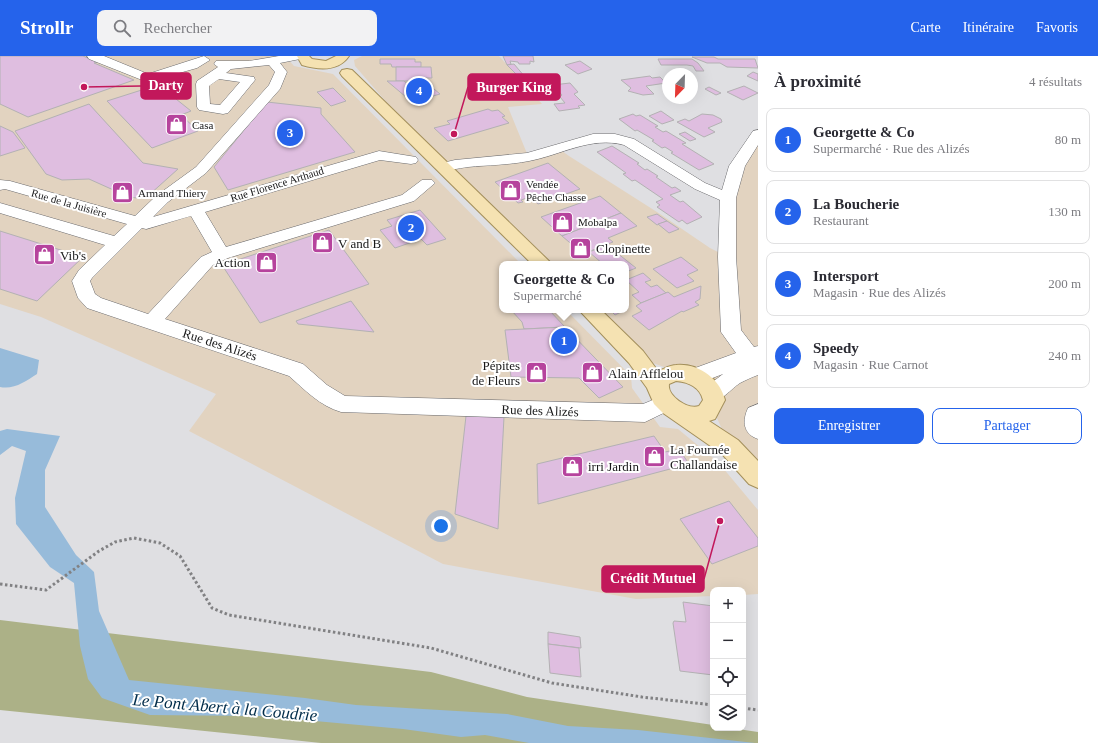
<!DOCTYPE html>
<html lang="fr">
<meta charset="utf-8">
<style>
body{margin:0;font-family:Georgia,serif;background:#f2f2f3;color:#2b2b33}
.controls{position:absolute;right:12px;bottom:12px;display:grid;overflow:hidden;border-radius:8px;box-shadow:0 4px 16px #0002}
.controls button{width:36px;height:36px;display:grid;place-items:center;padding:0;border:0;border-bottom:1px solid #e1e1e2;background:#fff;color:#2b2b33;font:20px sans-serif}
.compass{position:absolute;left:662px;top:12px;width:36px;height:36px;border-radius:50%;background:#fff;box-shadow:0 4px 16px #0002;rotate:203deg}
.you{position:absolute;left:441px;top:470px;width:14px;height:14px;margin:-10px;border:3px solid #fff;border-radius:50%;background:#1a73e8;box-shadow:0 0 0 6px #1a73e833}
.badge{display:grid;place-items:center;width:26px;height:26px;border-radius:50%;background:#2563eb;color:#fff;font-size:13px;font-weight:700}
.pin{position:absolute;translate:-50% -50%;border:2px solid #fff;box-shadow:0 1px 4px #0006}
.popup{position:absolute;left:499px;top:205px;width:130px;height:52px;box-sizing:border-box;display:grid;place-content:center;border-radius:8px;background:#fff;filter:drop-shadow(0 1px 3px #0005);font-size:13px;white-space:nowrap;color:#7c7c81}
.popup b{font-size:15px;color:#2b2b33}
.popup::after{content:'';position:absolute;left:50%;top:100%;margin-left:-8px;border:8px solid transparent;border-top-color:#fff}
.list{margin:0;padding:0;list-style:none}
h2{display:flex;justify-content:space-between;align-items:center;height:52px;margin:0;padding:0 16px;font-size:17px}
h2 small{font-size:13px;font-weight:400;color:#7c7c81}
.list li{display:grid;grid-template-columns:26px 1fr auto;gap:12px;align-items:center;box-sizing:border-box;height:64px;margin:0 8px 8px;padding:0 8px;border:1px solid #e1e1e2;border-radius:8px}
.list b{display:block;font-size:15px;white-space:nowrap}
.list p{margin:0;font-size:13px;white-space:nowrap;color:#7c7c81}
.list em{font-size:13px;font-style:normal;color:#7c7c81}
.actions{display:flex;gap:8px;padding:12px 16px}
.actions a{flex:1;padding:9px 0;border:1px solid #2563eb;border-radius:8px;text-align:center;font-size:14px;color:#2563eb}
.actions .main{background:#2563eb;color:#fff}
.icon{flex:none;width:22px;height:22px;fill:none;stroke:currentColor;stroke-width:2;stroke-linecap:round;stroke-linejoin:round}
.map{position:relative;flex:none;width:758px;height:687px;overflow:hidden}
header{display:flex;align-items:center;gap:24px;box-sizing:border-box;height:56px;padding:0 20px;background:#2563eb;color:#fff}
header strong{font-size:19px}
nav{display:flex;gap:22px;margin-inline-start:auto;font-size:14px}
.search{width:280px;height:36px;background:#f2f2f3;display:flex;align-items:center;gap:10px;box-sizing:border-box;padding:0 14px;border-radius:8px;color:#7c7c81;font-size:15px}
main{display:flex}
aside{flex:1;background:#fff}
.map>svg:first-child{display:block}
.commercial{fill:#e2d3c0}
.forest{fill:#acb187}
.water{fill:#97bbda}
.building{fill:#dfbee0;stroke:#b3b1b3}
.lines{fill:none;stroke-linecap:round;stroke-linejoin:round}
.minor-casing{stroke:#6b6b6e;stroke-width:1}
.major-casing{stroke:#a38f5b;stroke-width:2}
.path{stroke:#818183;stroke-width:3;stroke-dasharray:2.5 2.5;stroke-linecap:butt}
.minor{fill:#fff;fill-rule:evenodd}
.major{fill:#f5e2b2;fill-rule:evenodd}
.labels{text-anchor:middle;stroke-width:4;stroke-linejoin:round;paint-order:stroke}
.far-poi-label{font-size:11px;fill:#171718;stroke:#fff;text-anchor:start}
.far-street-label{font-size:11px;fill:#171718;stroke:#fff}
.poi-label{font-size:13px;fill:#171718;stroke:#fff;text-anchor:start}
.street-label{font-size:13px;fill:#171718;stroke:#fff}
.near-water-label{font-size:17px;font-style:italic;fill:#002c4a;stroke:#fff}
.leader{fill:none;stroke:#c2185b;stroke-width:1.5}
.callout-dot{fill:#c2185b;stroke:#fff;stroke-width:1.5}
.callout{fill:#c2185b;stroke:#c2185b;stroke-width:1.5}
.callout-label{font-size:14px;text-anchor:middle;font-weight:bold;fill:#fff}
</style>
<header>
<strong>Strollr</strong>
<div class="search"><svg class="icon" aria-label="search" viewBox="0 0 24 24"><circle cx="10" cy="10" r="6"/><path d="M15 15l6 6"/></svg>Rechercher</div>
<nav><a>Carte</a><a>Itinéraire</a><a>Favoris</a></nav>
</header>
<main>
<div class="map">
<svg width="758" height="687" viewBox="0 0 758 687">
<rect width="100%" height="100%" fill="#dfdfe2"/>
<g class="commercial">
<polygon points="0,0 285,0 294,10 333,18 521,208 502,208 502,254 566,254 631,320 632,332 660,371 678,373 718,406 758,454 758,538 743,539 743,534 713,534 713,540 636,543 443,508 189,375 216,338 41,261 0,248"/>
<polygon points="362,0 499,0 542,48 508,51 528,100 558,92 569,100 657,156 710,192 726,200 728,142 758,82 758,421 730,391 712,351 714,344 681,317 636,301 589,254 626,254 626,208 542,208 443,111 355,10 354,4"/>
</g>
<polygon class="forest" points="0,564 431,616 527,641 713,669 713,672 731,672 758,676 758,687 321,687 0,654"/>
<g class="water">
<path d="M0,292L39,304L37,318C26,325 14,334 0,331Z"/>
<polygon points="7,373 60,380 45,414 45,451 76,499 94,516 99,555 129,624 305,642 356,649 507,658 568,670 638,674 755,687 529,687 485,679 461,681 403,673 260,660 150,659 102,642 88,623 80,590 74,527 50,511 16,468 15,442 26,395 12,390 0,399 0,375"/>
</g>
<g class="building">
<polygon points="0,0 83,0 97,6 94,7 134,24 28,61 0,48"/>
<polygon points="503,0 533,0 534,6 530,5 530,8 519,8 518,6 510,5 511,8 507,9"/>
<polygon points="692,1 714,1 718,3 755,3 758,12 727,11 720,7 707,7"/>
<polygon points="380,3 415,3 415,6 421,6 421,11 392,11 391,8 380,8"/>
<polygon points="658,3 692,3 698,7 704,15 696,15 693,10 687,9 661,9"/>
<polygon points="580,5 592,13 578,18 565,9"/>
<polygon points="514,8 525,21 520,22 507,9"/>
<polygon points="396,11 431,11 432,22 415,22 415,25 396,25"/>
<polygon points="753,16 758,18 758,25 747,20"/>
<polygon points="650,20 652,22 660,21 666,27 646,30 654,38 643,39 628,35 631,32 621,24"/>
<polygon points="170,25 176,30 181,29 185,32 180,34 186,40 176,43 191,55 181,59 198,75 152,92 107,45"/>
<polygon points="387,25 404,25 412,32 428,28 440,38 412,46"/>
<polygon points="570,27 578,36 574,38 585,49 578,50 580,52 559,55 554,48 565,47 560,41 562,39 553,29"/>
<polygon points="744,30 758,37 743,44 727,36"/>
<polygon points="709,31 721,37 716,39 705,33"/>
<polygon points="333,32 346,45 331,50 317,36"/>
<polygon points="267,46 321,52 321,58 355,96 228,134 214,111"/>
<polygon points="89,48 143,107 178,113 149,139 137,142 129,141 89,123 62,124 46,118 15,75"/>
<polygon points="488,53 492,55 498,54 505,60 502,61 509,67 448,85 434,72 450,68 447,65"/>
<polygon points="661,55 674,64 662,68 649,60"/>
<polygon points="633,58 636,60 640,59 658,70 655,71 663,76 666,75 686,87 682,88 714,108 699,114 671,97 673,96 665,91 662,92 652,85 654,84 637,74 635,75 619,63"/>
<polygon points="702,58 713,59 721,63 722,66 708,72 715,76 704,81 677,66 685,63 689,65"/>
<polygon points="0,70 13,76 25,92 0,100"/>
<polygon points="685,76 696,83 690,85 679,78"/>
<polygon points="612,90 639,107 637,108 645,114 647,113 658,120 656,121 672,132 675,131 681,135 670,139 680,146 683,145 702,161 687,168 682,164 679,166 657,151 660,149 656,146 663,143 635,124 632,125 623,118 626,117 597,96"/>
<polygon points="548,107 580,133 538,148 530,141 521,144 523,146 518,147 495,126"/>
<polygon points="600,140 621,157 562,180 541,161"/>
<polygon points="420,154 446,183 427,189 421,183 395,192 380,174 392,170 387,164"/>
<polygon points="621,157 637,170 608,182 613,186 583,198 562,180"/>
<polygon points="657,158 667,165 657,169 647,161"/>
<polygon points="667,165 679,173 669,177 658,168"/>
<polygon points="329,174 369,228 260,267 222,209"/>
<polygon points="0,175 83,201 37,245 0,233"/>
<polygon points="607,189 636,212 626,216 626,208 603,208 589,196"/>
<polygon points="681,201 698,214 687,219 694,225 677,232 653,213"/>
<polygon points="643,217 651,224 645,226 651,231 657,229 666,237 641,247 632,239 639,236 626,224"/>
<polygon points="701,230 700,243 695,246 699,249 683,256 682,255 649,274 632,260 642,255 636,250 641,247 668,236 674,241"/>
<polygon points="351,245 374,276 298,268 296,265"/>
<polygon points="511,254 549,254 565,271 524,273 522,266"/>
<polygon points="610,254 625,254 615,259"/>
<polygon points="565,271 623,331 599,342 579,322 511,321 505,274"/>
<polygon points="466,360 504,361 498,473 455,458"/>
<polygon points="654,380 665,396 679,393 689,408 538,448 537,408"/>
<polygon points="729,445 758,482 758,490 712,508 680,463"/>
<polygon points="683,546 713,550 713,619 680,615 673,567 674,565 686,566"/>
<polygon points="548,576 580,581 581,592 548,588"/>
<polygon points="548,588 579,592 581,621 550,617"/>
</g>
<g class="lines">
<defs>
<g id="minor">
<polygon points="87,0 104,0 148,18 204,0 210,4 197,12 147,26 89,3"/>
<path d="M279,0H302L300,3L280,7L287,16L280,33L206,117L168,146L153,161L379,95L416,101L418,104L416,107L411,108L380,104L205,156L226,191L402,139L422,124H432L435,127L414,145L228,202L213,209L165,263L303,308L327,329L345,340L643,348L665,339L672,341L676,347L672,353L645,366L341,356C320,350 305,334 289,320L87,252L78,242L72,225L79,214L105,189L0,157V147L114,180L127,168L5,133L0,134V124L10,125L135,160L156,140L196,111L269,29L275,16L269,9L231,13L226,17L254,21L255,24L228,57L223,58L199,54L197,51L196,28L197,25L218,11L214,8L216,5H249ZM219,23L240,26L220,49L210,48L209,30ZM191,160L212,196L201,201L148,258L101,242L95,238L90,225L92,222L142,172L146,173Z"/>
<path d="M758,74V89L745,110L736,142V201L741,274L754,291L758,290V319C752,321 746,324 740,327C728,335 720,349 705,344L702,338L705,332L723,318L694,329L687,327L684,321L687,315L736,297L721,276L718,201L720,144L695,133L624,89C591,80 561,99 529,105C509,109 488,109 468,111C458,112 447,116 438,114L435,111L438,108L455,104L527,97L593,78H615L634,83L705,127L722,134L729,110L753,75Z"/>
<path d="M758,348V383C743,378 742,365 748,352Z"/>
</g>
<g id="major">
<path d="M297,0H309L312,3L326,5L336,0H349C338,16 319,14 302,9Z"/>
<polygon points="347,13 352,14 552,208 532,208 342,20 340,17 342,14"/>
<path d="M579,254H601L643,295L658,315C664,313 670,309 676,309C699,307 720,323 725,344L715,363L709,365L738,384L758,405V432L749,428L722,398L663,357L654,348L647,332L629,307ZM676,325C688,326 700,331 703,344L699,350C688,354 667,340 669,328Z"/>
</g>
</defs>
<use href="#minor" class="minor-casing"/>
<use href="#major" class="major-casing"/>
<g class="path">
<polyline points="0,528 46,534 99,495 115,486 134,482 160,487 180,500 212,552 229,559 431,592 552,627 642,641 713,649"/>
<polyline points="743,652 758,654"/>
</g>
<use href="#minor" class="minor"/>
<use href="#major" class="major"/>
</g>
<defs>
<symbol id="shop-square" viewBox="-11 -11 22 22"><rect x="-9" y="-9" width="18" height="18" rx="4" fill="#b6439d" stroke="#fff"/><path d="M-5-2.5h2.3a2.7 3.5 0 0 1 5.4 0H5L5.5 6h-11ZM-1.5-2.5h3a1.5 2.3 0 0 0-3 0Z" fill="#fff"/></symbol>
</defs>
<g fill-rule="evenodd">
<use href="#shop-square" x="164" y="56" width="25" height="25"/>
<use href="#shop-square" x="498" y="122" width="25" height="25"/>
<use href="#shop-square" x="110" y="124" width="25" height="25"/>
<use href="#shop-square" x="550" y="154" width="25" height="25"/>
<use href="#shop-square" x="310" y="174" width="25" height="25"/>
<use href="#shop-square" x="568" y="180" width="25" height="25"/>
<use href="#shop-square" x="32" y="186" width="25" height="25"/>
<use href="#shop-square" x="254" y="194" width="25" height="25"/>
<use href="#shop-square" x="524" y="304" width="25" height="25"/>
<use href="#shop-square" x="580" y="304" width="25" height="25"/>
<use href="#shop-square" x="642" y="388" width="25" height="25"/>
<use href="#shop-square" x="560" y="398" width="25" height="25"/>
</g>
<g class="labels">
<g class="far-poi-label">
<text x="192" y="73">Casa</text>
<text x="526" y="132">Vendée<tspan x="526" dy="13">Pêche Chasse</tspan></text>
<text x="138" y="141">Armand Thiery</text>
<text x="578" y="170">Mobalpa</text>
</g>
<g class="far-street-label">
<text transform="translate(277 128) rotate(-17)" y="4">Rue Florence Arthaud</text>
<text transform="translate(69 147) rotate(16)" y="4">Rue de la Juisière</text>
</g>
<g class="poi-label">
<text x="338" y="192">V and B</text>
<text x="596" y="197">Clopinette</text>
<text x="60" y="204">Vib's</text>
<text x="250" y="211" text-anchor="end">Action</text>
<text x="520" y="314" text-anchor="end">Pépites<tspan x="520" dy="15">de Fleurs</tspan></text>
<text x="608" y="322">Alain Afflelou</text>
<text x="670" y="398">La Fournée<tspan x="670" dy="15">Challandaise</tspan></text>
<text x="588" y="415">irri Jardin</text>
</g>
<g class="street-label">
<text transform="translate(220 288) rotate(18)" y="5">Rue des Alizés</text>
<text transform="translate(540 354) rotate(2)" y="5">Rue des Alizés</text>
</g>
<g class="near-water-label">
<text transform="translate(225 651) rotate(5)" y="6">Le Pont Abert à la Coudrie</text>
</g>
</g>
<path class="leader" d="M84 31L141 30M454 78L468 31M720 465L704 523"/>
<g class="callout-dot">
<circle cx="84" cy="31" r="4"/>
<circle cx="454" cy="78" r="4"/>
<circle cx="720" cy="465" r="4"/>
</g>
<g class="callout">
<rect x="141" y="17" width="50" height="26" rx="4"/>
<rect x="468" y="18" width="92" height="26" rx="4"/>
<rect x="602" y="510" width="102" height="26" rx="4"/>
</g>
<g class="callout-label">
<text x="166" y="34">Darty</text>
<text x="514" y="36">Burger King</text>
<text x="653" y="527">Crédit Mutuel</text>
</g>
</svg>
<div class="controls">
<button>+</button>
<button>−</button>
<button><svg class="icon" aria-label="locate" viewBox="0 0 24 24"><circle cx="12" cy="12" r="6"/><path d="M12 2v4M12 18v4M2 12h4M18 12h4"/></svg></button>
<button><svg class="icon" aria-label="layers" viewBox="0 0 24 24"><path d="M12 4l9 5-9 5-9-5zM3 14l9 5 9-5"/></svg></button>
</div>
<svg class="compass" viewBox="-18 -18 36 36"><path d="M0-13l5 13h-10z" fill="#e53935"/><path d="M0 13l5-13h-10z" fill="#7c7c81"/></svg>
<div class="you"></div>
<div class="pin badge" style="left:564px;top:285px">1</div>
<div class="popup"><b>Georgette &amp; Co</b>Supermarché</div>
<div class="pin badge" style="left:411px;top:172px">2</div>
<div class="pin badge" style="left:290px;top:77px">3</div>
<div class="pin badge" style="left:419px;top:35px">4</div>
</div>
<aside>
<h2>À proximité<small>4 résultats</small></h2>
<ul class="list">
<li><span class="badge">1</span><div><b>Georgette &amp; Co</b><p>Supermarché · Rue des Alizés</p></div><em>80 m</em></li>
<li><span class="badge">2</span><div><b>La Boucherie</b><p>Restaurant</p></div><em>130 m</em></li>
<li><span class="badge">3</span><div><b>Intersport</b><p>Magasin · Rue des Alizés</p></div><em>200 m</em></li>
<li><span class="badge">4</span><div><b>Speedy</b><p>Magasin · Rue Carnot</p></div><em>240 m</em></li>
</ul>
<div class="actions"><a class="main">Enregistrer</a><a>Partager</a></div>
</aside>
</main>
